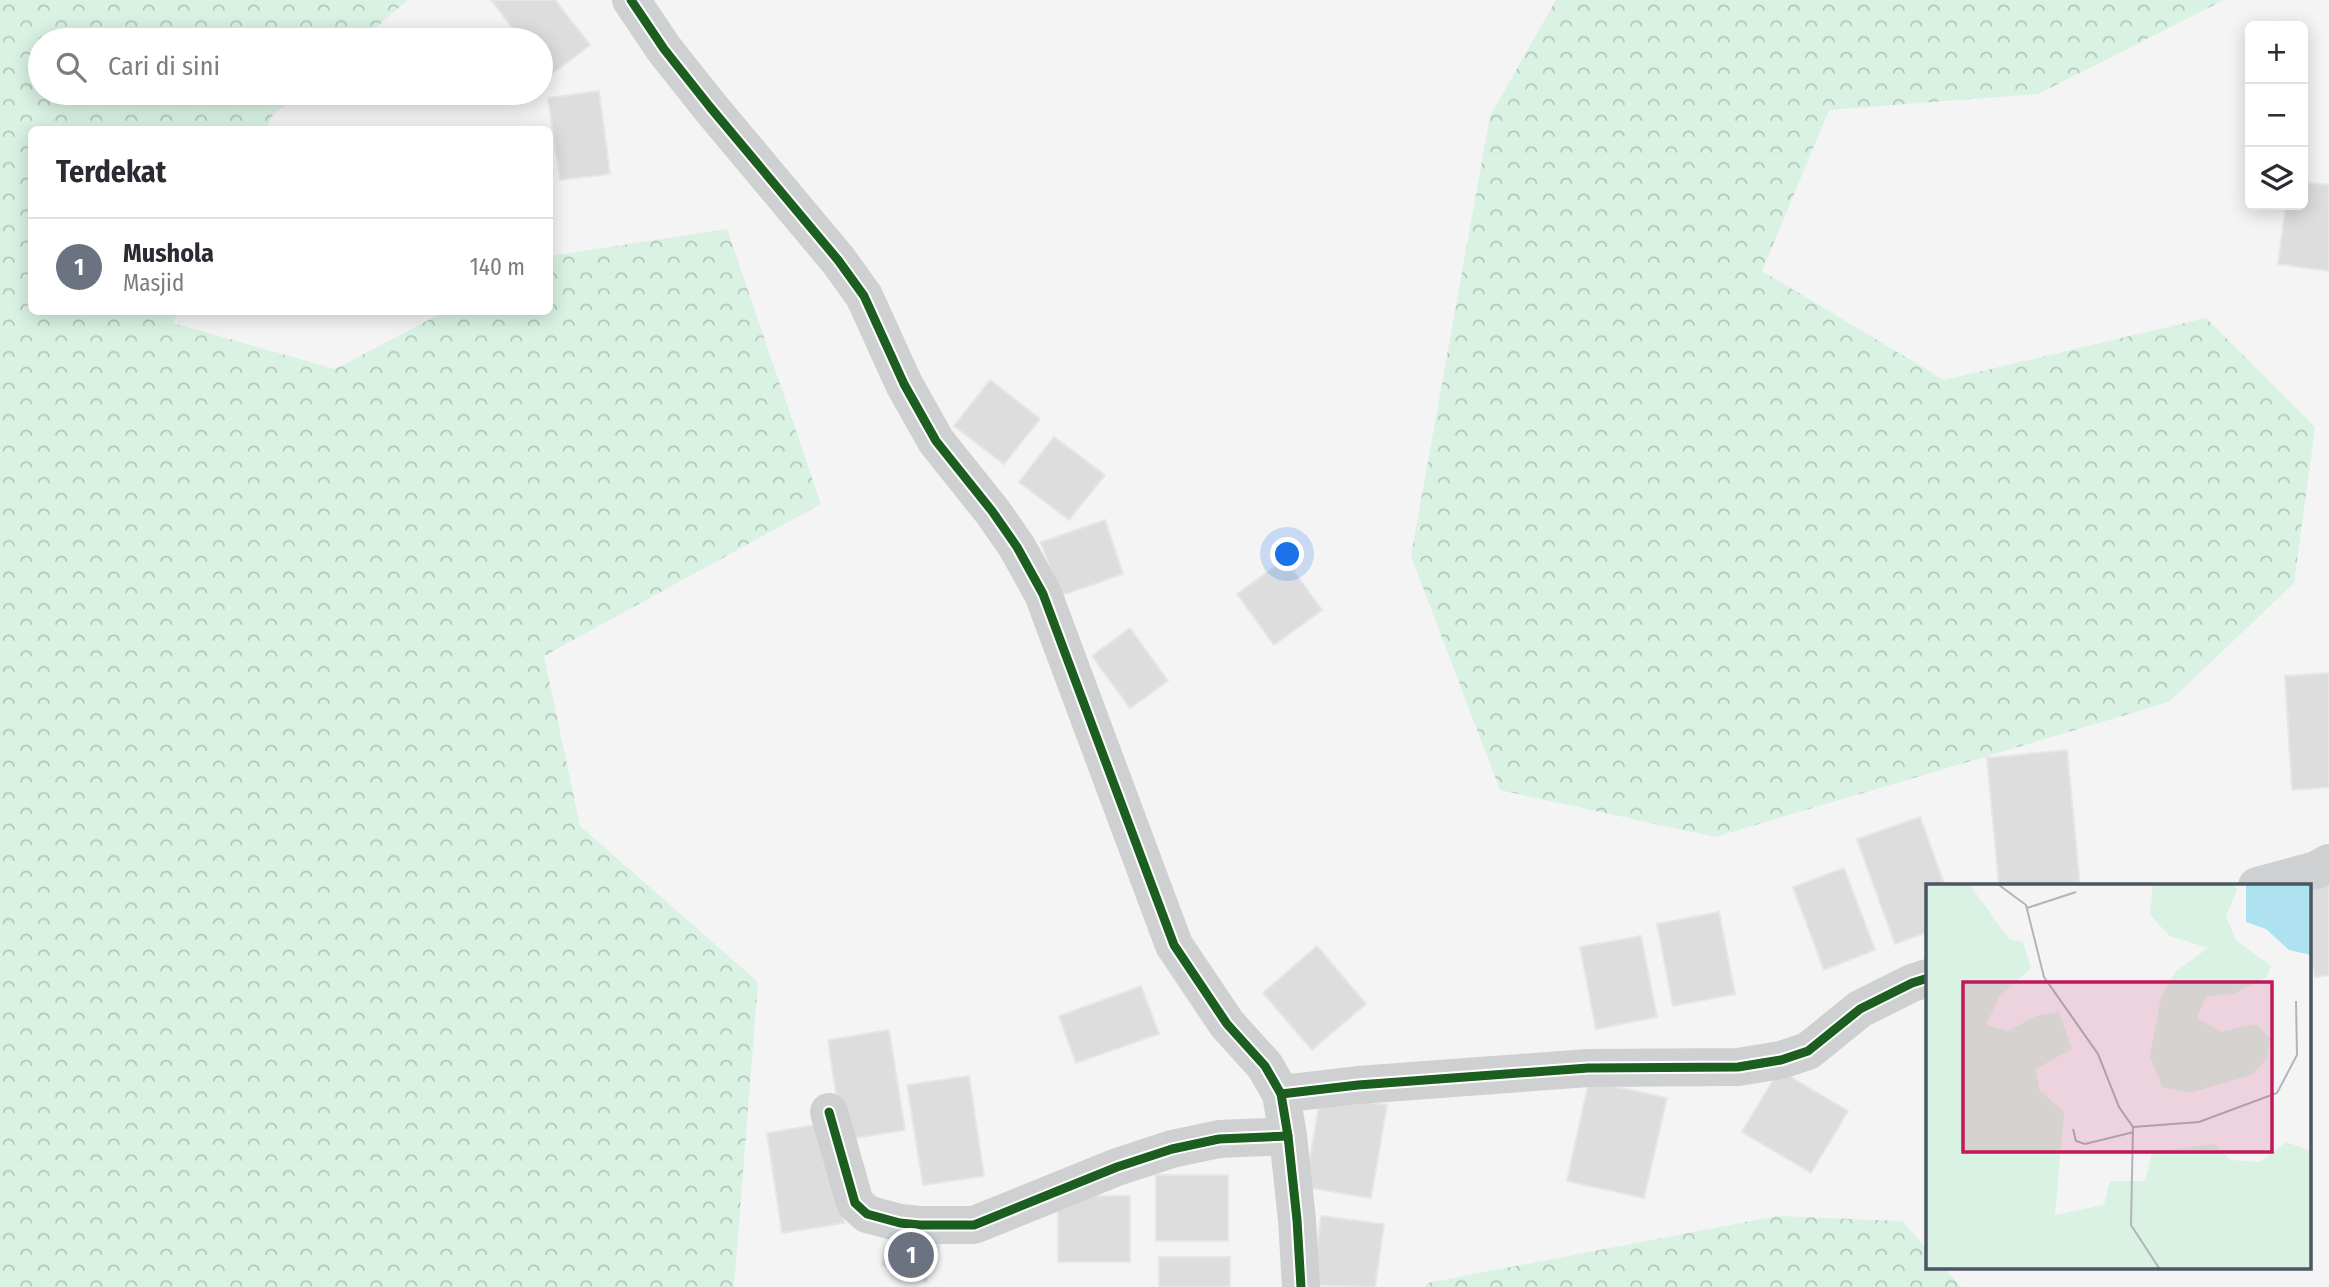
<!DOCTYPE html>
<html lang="id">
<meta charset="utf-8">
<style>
body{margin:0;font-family:"Fira Sans Condensed",sans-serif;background:#f7f7f7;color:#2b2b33}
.controls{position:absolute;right:21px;top:21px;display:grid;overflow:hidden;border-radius:10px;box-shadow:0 4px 18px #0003}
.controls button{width:63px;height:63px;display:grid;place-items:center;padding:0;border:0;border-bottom:2px solid #e1e1e2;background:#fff;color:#2b2b33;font:35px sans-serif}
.you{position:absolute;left:1288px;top:555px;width:24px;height:24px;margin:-18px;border:5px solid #fff;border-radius:50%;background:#1a73e8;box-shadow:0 0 0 10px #1a73e833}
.badge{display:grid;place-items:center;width:46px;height:46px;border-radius:50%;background:#d93025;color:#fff;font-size:23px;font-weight:700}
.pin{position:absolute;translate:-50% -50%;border:4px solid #fff;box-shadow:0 2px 7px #0006}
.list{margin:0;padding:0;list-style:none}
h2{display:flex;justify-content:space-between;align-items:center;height:91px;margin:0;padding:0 28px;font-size:30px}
h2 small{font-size:23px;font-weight:400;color:#7c7c81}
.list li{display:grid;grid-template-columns:46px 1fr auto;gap:21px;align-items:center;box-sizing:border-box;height:98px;padding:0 28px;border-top:2px solid #e1e1e2}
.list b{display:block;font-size:26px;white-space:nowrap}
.list p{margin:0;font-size:23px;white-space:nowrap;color:#7c7c81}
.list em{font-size:23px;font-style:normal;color:#7c7c81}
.icon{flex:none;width:38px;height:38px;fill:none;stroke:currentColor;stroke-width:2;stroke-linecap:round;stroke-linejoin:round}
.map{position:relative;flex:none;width:2329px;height:1287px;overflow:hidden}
.search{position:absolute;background:#fff;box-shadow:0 4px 18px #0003;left:28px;top:28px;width:525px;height:77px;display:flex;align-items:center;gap:18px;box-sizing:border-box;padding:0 24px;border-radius:38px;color:#7c7c81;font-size:26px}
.panel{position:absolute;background:#fff;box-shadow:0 4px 18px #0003;left:28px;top:126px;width:525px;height:189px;border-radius:10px}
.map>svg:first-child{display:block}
.forest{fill:url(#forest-crowns)}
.building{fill:#ddddde;stroke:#e5e6e7;stroke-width:2}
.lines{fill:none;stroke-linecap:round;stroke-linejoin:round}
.street{stroke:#ced0d2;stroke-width:38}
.cycleway-casing{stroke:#fff;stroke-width:13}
.cycleway{stroke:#1b5e20;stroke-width:9}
.inset-road{fill:none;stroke:#b0b5b9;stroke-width:2}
.view{fill:#c2185b;fill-opacity:0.15;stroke:#c2185b;stroke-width:3.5}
.inset-edge{fill:none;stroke:#4a5661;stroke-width:3.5}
</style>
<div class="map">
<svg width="2329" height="1287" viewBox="0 0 2329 1287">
<defs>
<pattern id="forest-crowns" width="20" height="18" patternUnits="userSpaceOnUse" patternTransform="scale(1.75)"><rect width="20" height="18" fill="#d9f2e3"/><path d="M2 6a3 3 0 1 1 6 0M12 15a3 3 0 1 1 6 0" fill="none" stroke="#b2c7bb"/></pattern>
</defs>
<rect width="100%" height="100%" fill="#f4f4f4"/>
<g class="forest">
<polygon points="0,0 408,0 361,40 40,40 40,93 299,93 272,116 266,129 32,130 32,312 178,312 173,323 335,369 444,312 550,312 550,256 727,229 821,504 544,656 580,826 758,982 734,1287 0,1287"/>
<polygon points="1556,0 2224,0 2038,94 1829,110 1762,271 1944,380 2206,318 2315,427 2294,583 2169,702 1715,837 1500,790 1411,556 1490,116"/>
<polygon points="1777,1216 1902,1221 1928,1250 1928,1268 1944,1268 1961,1287 1426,1287 1427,1283"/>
</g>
<g class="building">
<polygon points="491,0 555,0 590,45 549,76 541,65 541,40 522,40"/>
<polygon points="599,91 610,174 560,180 548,98"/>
<polygon points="2303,182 2329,185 2329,271 2278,264 2286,205 2303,205"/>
<polygon points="990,380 1040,419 1004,464 954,426"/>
<polygon points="1054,437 1105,475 1069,520 1019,482"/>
<polygon points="1105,520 1123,574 1060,596 1041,542"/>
<polygon points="1285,559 1322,610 1274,645 1237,594"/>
<polygon points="1130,628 1168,681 1130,708 1092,656"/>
<polygon points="2329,673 2329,787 2292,790 2285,676"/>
<polygon points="2067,750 2080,886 1999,886 1987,758"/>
<polygon points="1920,817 1945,886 1928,886 1928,932 1895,944 1857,839"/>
<polygon points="1844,868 1875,950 1824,970 1793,887"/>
<polygon points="2329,879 2329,975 2315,977 2310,950 2310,886"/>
<polygon points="1719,912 1735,994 1673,1006 1657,924"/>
<polygon points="1641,936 1657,1017 1596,1029 1580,947"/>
<polygon points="1317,946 1366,1004 1312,1050 1263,993"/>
<polygon points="1141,986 1159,1034 1076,1063 1059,1016"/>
<polygon points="889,1030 905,1130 843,1140 828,1040"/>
<polygon points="1779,1070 1848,1111 1811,1173 1742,1132"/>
<polygon points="969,1076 984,1176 923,1185 907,1085"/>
<polygon points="1589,1081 1667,1098 1644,1198 1567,1181"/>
<polygon points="1321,1094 1387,1105 1371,1198 1305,1187"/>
<polygon points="828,1123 844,1223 782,1233 767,1133"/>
<rect x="1156" y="1175" width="72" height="66"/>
<rect x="1058" y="1196" width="72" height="66"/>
<polygon points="1321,1216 1384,1224 1375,1287 1312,1285"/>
<polygon points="895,1229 940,1245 926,1282 882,1265"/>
<rect x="1159" y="1257" width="71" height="30"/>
</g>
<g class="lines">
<g class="street">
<polyline points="631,0 664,49 710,107 838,260 864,296 904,384 936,441 992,511 1017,547 1043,594 1174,945 1227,1024 1265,1066 1281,1094 1288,1136 1297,1220 1301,1287"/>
<polyline points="2257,886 2316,870 2329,863"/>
<polyline points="1281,1094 1358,1085 1588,1068 1738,1067 1781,1060 1808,1051 1860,1009 1912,983 1928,978"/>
<polyline points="829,1112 855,1203 867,1214 900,1223 920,1225 974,1225 1117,1167 1172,1149 1219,1139 1288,1136"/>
</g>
<defs>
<g id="cycleway">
<polyline points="631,0 664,49 710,107 838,260 864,296 904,384 936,441 992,511 1017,547 1043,594 1174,945 1227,1024 1265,1066 1281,1094 1288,1136 1297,1220 1301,1287"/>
<polyline points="1281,1094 1358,1085 1588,1068 1738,1067 1781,1060 1808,1051 1860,1009 1912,983 1928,978"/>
<polyline points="829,1112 855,1203 867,1214 900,1223 920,1225 974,1225 1117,1167 1172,1149 1219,1139 1288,1136"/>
</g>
</defs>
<use href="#cycleway" class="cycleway-casing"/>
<use href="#cycleway" class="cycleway"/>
</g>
<g transform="translate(1926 884)">
<rect width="385" height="385" fill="#f4f4f4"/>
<path d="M0,1H44L83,55L97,58L105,84L73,113L60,141L82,147L110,132L133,128L146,165L109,185L114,207L138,228L129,331L178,321L184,297H219L226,268L289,260L304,276L334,278L360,258L385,267V384H0ZM227,1H308L311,6L300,32L309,55L345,82L341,93L307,110L280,112L271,134L295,148L329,140L344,154L341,175L325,191L264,209L236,203L224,172L235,113L249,88L282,64L244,52L224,31Z" fill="#d9f2e3"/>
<path d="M320,1H385V71L363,66L340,45L320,38Z" fill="#aee2f0"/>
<path class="inset-road" d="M73,1L100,21L118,93L172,170L193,223L207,243L205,341L233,384M101,24L150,8M207,243L273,238L351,209L371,171L370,117M147,245L150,257L159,260L208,248"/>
<path class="view" d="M37,98H346V268H37Z"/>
<rect width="385" height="385" class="inset-edge"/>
</g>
</svg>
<div class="controls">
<button>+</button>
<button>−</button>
<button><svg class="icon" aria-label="layers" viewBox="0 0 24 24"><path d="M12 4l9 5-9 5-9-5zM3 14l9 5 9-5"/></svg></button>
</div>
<div class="you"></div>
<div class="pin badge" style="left:911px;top:1255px;background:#6b7280">1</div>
<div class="search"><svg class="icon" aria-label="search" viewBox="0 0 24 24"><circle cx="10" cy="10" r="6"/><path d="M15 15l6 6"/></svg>Cari di sini</div>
<section class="panel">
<h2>Terdekat<small></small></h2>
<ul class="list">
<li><span class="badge" style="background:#6b7280">1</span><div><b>Mushola</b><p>Masjid</p></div><em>140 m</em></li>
</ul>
</section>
</div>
